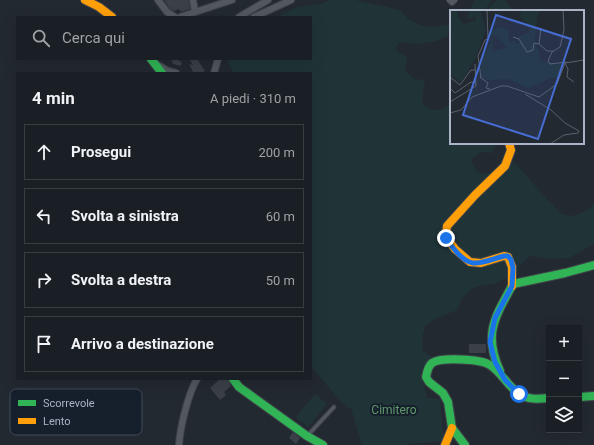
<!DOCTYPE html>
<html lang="it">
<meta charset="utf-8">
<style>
body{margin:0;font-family:Roboto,sans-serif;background:#23272d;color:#f1f3f6}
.controls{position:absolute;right:12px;bottom:12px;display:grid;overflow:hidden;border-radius:0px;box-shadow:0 4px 16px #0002}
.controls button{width:36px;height:36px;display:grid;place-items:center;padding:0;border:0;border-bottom:1px solid #383d42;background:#1a1f25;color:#f1f3f6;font:20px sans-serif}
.stop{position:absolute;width:12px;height:12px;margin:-9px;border:3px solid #1a73e8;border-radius:50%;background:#fff}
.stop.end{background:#1a73e8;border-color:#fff;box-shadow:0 1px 4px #0008}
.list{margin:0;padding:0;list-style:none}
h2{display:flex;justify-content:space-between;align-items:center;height:52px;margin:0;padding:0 16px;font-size:17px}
h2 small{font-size:13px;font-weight:400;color:#9fa2a7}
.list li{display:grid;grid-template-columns:26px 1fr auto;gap:12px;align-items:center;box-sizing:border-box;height:56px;margin:0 8px 8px;padding:0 8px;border:1px solid #383d42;border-radius:0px}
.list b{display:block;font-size:15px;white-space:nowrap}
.list em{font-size:13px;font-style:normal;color:#9fa2a7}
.icon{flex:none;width:22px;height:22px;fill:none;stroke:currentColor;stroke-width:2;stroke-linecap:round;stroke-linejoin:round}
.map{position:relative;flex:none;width:594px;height:445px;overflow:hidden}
.search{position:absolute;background:#1a1f25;box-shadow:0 4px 16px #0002;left:16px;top:16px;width:296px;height:44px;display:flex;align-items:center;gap:10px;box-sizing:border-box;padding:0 14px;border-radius:0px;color:#9fa2a7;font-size:15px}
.panel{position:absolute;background:#1a1f25;box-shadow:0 4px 16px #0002;left:16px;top:72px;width:296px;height:308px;border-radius:0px}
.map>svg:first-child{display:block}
.green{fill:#203438}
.building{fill:#3b4048}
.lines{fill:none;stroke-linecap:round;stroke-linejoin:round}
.lane-casing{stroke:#3f434a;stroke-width:5}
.street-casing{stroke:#3f434a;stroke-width:8}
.fast-casing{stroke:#3f434a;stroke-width:10}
.slow-casing{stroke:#3f434a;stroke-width:10}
.lane{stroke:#525760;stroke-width:3}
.street{stroke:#525760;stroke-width:6}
.fast{stroke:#30b455;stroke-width:8}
.slow{stroke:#ff9f0a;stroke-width:8}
.route{stroke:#1a73e8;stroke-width:5}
.labels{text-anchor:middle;stroke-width:4;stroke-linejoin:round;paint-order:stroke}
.park-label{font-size:12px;fill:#60986c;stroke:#161f2c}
.inset-road{fill:none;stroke:#59616d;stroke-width:1}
.view{fill:#476dd3;fill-opacity:0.15;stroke:#476dd3;stroke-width:2}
.inset-edge{fill:none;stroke:#aab4c6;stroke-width:2}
.key{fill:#161f2c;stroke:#424c5a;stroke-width:1}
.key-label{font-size:11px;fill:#aab4c6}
</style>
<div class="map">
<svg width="594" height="445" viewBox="0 0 594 445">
<rect width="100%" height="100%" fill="#232931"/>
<g class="green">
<path d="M330,0H355L400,10L408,19L418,24L429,27L447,25L451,24V30L449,31L447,37L435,41L418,44L399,42L396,47L397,52L403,55L407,59L405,71L414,79L425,80L423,92L422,104C435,112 440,113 451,102V143H497L492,153L480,152L471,160L476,171L485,174L495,171L501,161H512C527,174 538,191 552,204C555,207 558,211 561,213C572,220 586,212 594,204V244L569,258L552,259L530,256L520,265L516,276L505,279L493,284L482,285L470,290L462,299L457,310L445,315L434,319L425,326L422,338L423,351L432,357L426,362L421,373L427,398L440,399L444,441L408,444V445H362L351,408L348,409L311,367V73H233L227,59H311V17H277L297,7L321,4Z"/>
<polygon points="475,0 492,0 484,11 467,11 470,9"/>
<polygon points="497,0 505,0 514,11 488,11 490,6"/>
<polygon points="315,394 327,404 308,427 296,417"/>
</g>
<g class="building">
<polygon points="164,0 189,0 190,9 181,12 179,9 174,11 170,9"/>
<polygon points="171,59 179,59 179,61 182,62 181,66 173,64"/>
<polygon points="189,59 197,59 205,71 200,73 193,72 189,64 193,65"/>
<rect x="469" y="344" width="17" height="9"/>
<polygon points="220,379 228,379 231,386 224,392 226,395 220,400 210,388"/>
<polygon points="293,432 300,438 296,444 289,438"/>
</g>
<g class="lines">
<defs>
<polyline id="lane" points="308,435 334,407"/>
<g id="street">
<polyline points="158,0 167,12 175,17"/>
<polyline points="193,0 195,12"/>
<polyline points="450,0 452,2 454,0"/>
<polyline points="180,17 232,0"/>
<polyline points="239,17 268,0"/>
<polyline points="254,17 291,0"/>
<polyline points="158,65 168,71 176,73"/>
<polyline points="214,73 218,59"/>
<path d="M179,445C180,428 188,394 197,379"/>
</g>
<g id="fast">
<polyline points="151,59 162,73"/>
<path d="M500,371C483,334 495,317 513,284L565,273L594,265"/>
<polyline points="233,379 239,387 307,436 323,445"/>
<polyline points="579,397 594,396"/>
<path d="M465,445L452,428L448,402L443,393L429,382L426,377C427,372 428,366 432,363C441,357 481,359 490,365C501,372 508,386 519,394C528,400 539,399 549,398"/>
</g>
<g id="slow">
<polyline points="85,0 99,7 112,17"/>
<polyline points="509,143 511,150 505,166 475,195 447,226 446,234 449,241 455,249 470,262 481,263 504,256 508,257 512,267 512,286"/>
<polyline points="445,445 452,428"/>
</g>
</defs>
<use href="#lane" class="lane-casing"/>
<use href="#street" class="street-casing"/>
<use href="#fast" class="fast-casing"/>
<use href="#slow" class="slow-casing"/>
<use href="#lane" class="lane"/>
<use href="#street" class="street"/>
<use href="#fast" class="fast"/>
<use href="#slow" class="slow"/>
</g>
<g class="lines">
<path class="route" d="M446,238C451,246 463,262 473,263C482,264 495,258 504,256H508L511,260L513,268L512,286L495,318L490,342L495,362L505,380L519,394"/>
</g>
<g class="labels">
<g class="park-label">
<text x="394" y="414">Cimitero</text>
</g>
</g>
<g transform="translate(450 10)">
<rect width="134" height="134" fill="#232931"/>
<path d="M1,0H7L8,7L14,14L26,10L25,3L24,8L19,9L18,0H31L36,20L26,47L14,68L9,72L0,64ZM71,0H90L87,7L85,30L91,51L112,54L109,68H101L79,78L58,69L36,70L32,67L31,55L32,47L41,34V20L52,17L59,22L58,31L62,32L64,29L66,34L69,33L68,27L80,22V16L70,7ZM42,24L55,34L56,38L43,41Z" fill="#203438" fill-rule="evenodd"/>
<path class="inset-road" d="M113,0L114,20L110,37L102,42L98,51L100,54L117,52M91,18L89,34L97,41H103M63,27L69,29L77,42L83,40L84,33L89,34M115,53L118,59L117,67L124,72M0,67L10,75L21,60H26M30,67L38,73L36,78L40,79M31,68L28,46L35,30L38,29L37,0M0,78L5,83L21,72L26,73M75,84L101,100L115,113L129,121L128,123L114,125L100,134M0,92L26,76L25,54M0,103L11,100L22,87L51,76H57L89,87L107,74L115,53L134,50"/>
<path class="view" d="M46,5L121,29L88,129L13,105Z"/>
<rect width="134" height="134" class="inset-edge"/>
</g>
<rect x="10" y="389" width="132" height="46" rx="6" class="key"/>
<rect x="18" y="400" width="18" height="6" fill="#30b455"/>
<rect x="18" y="418" width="18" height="6" fill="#ff9f0a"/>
<g class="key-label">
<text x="43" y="407">Scorrevole</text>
<text x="43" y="425">Lento</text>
</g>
</svg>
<div class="controls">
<button>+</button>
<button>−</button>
<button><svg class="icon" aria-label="layers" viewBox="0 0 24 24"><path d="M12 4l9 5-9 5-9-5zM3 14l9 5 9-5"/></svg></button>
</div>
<div class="stop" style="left:519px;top:394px"></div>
<div class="stop end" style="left:446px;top:238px"></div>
<div class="search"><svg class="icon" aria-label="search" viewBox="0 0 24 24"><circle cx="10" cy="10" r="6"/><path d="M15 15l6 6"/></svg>Cerca qui</div>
<section class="panel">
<h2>4 min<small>A piedi · 310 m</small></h2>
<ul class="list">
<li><svg class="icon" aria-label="ahead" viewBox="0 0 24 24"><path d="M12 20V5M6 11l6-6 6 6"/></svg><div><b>Prosegui</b></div><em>200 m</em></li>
<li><svg class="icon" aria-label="left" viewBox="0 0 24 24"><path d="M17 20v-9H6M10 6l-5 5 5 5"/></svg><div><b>Svolta a sinistra</b></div><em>60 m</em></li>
<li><svg class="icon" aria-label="right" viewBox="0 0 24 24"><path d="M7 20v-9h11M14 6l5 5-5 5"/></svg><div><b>Svolta a destra</b></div><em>50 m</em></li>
<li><svg class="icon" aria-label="arrive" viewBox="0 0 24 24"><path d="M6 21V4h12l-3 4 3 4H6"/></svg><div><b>Arrivo a destinazione</b></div></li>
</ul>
</section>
</div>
